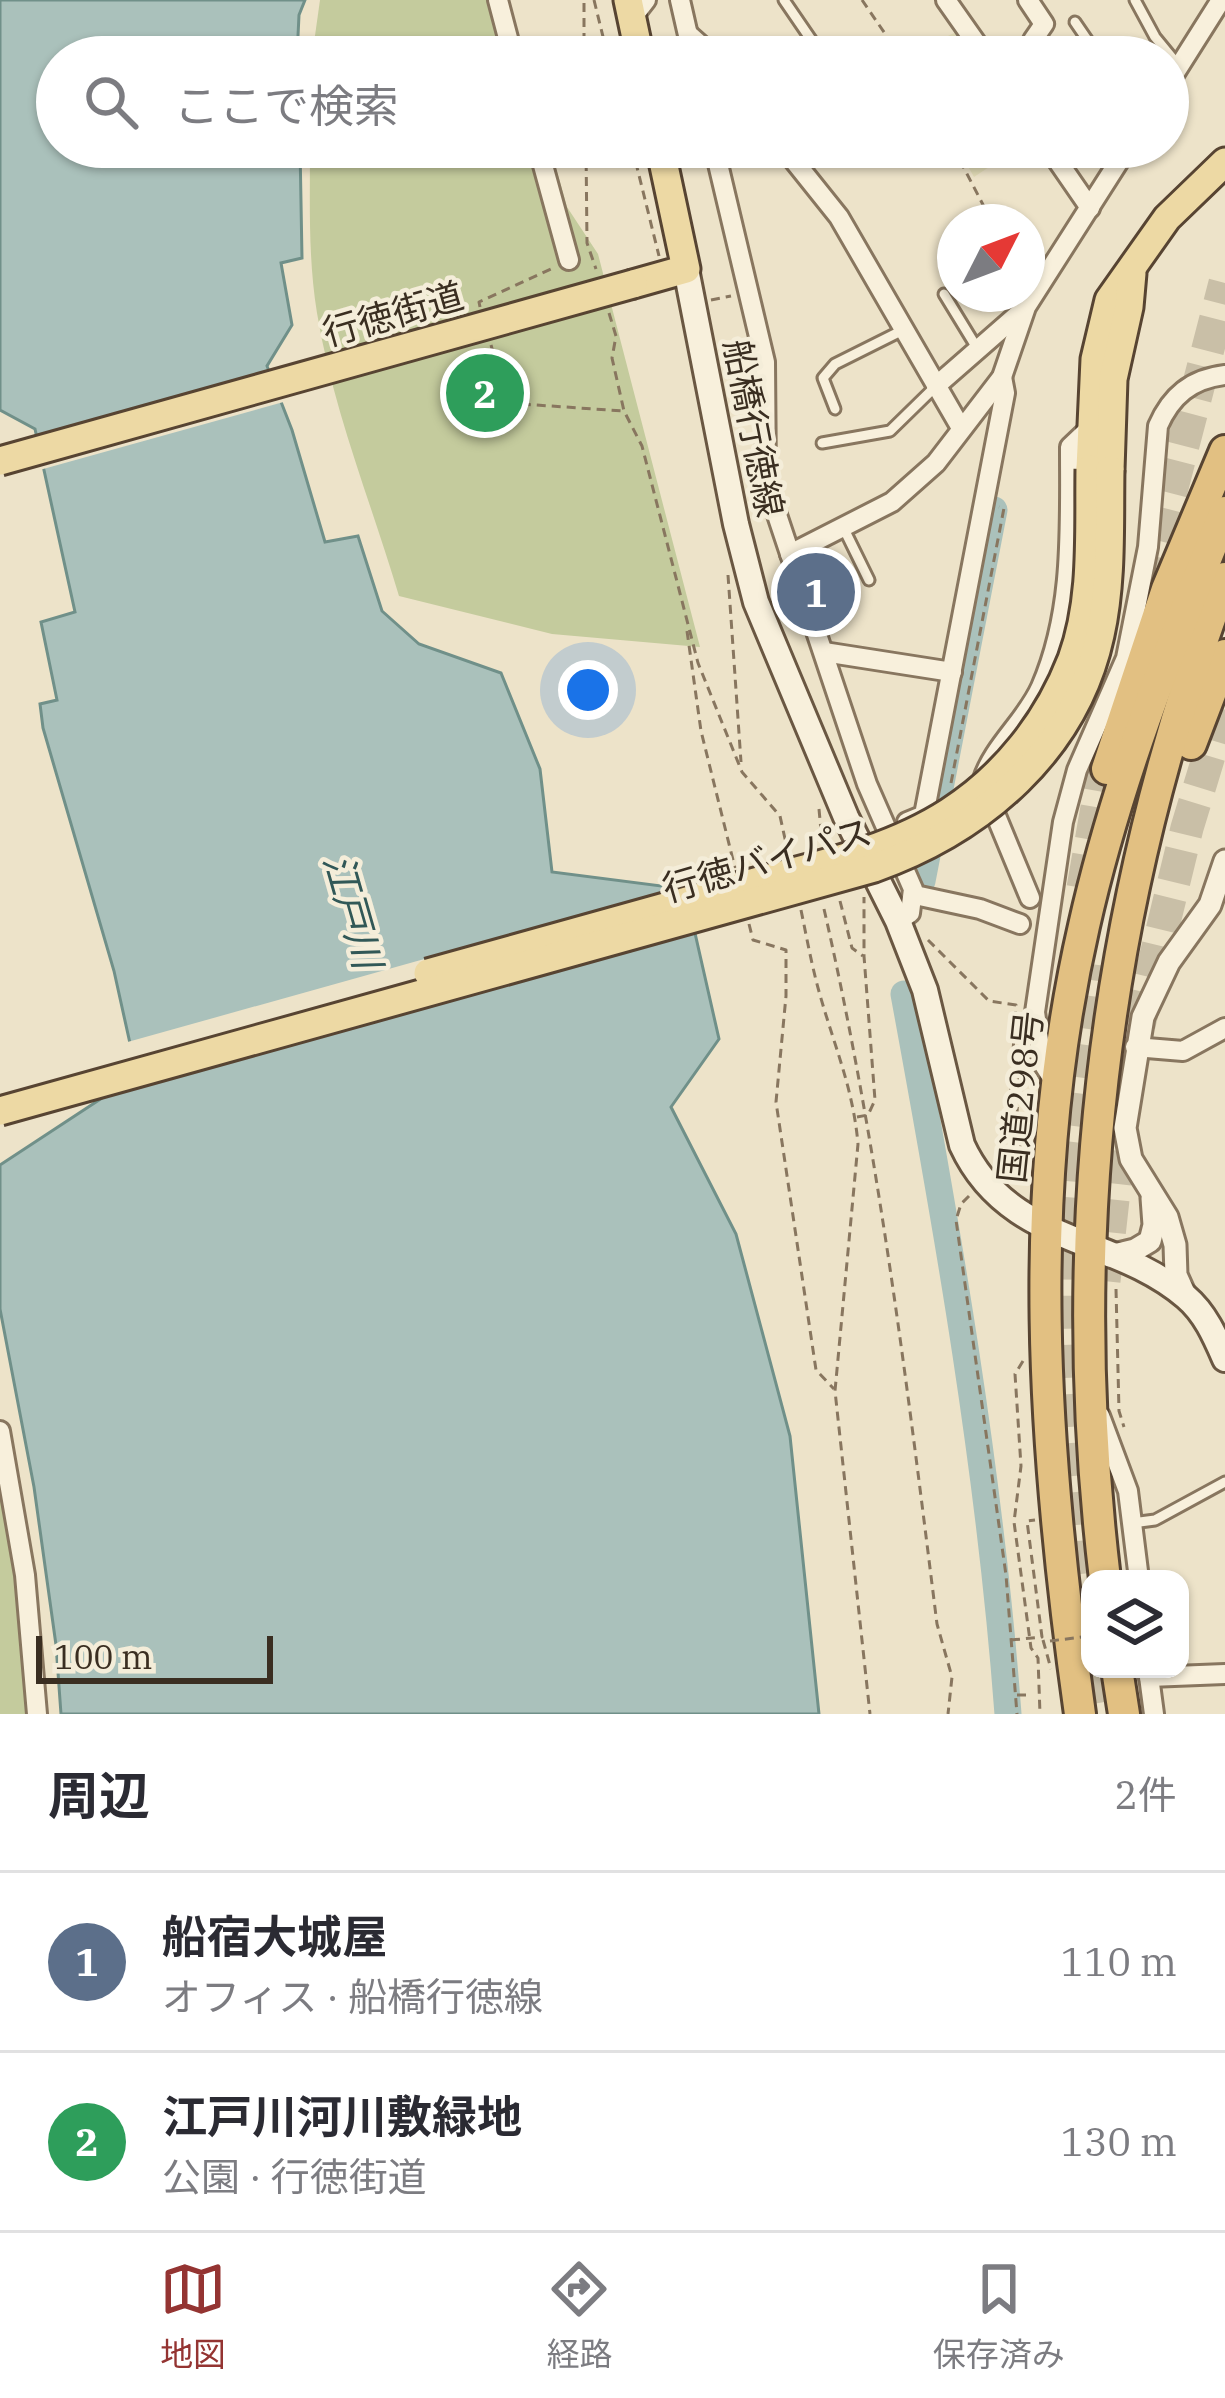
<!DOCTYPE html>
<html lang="ja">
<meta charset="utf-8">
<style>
body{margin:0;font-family:"IBM Plex Serif","Noto Sans JP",serif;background:#f7f7f7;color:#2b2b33}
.controls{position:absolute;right:36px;bottom:36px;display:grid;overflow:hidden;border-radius:24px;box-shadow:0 3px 9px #0004}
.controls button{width:108px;height:108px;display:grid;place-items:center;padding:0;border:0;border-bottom:3px solid #e1e1e2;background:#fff;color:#2b2b33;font:60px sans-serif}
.compass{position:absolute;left:937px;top:204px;width:108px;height:108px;border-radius:50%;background:#fff;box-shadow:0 3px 9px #0004;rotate:48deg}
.scale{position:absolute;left:36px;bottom:30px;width:237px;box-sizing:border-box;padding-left:12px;border:6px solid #3a2e21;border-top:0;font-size:33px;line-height:42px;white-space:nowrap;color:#3a2e21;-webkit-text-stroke:9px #f4edd9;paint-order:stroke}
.you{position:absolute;left:588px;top:690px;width:42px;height:42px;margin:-30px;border:9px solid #fff;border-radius:50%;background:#1a73e8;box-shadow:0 0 0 18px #1a73e833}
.badge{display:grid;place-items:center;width:78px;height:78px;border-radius:50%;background:#943432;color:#fff;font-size:39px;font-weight:700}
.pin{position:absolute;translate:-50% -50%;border:6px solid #fff;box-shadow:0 3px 12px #0006}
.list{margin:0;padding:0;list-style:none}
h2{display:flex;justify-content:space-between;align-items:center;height:156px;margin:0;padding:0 48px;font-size:51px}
h2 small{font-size:39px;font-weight:400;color:#7c7c81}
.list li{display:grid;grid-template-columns:78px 1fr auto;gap:36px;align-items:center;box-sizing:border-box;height:180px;padding:0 48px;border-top:3px solid #e1e1e2}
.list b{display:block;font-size:45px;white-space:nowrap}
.list p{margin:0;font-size:39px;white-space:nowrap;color:#7c7c81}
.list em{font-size:39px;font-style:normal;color:#7c7c81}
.icon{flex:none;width:66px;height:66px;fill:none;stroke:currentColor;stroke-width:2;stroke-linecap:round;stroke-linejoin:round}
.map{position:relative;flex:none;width:1225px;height:1714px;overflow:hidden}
.search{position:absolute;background:#fff;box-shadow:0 3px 9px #0004;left:36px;right:36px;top:36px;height:132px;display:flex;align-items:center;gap:30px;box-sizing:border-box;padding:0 42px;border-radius:66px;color:#7c7c81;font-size:45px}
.sheet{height:516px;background:#fff}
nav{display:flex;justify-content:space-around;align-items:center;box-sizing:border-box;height:168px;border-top:3px solid #e1e1e2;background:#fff;font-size:33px;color:#7c7c81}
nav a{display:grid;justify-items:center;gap:6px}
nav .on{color:#943432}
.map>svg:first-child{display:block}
.farmland{fill:#e2dcb7}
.green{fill:#c4cb9d}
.water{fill:#aac1bb;stroke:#709089;stroke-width:3}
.pier{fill:#ede3c9}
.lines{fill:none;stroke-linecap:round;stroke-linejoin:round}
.river{stroke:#aac1bb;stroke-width:27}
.motorway-tunnel{stroke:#c9bfa7;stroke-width:33;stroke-dasharray:33 16;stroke-linecap:butt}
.service-casing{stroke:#88765f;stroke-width:15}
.minor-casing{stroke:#88765f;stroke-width:24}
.tertiary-casing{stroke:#88765f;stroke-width:27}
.secondary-casing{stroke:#6a5742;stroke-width:30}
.primary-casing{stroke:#574432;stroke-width:33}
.trunk-casing{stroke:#574432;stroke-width:36}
.path{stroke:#88765f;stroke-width:3;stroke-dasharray:9 6;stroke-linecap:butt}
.service{stroke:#f8f0dc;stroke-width:9}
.minor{stroke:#f8f0dc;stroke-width:18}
.tertiary{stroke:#f8f0dc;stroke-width:21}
.secondary{stroke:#f8f0dc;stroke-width:24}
.primary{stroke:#edd9a4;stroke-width:27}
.trunk{stroke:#e2c082;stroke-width:30}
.primary-bridge-casing{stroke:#574432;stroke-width:33;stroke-linecap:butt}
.path-bridge{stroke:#88765f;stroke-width:3;stroke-dasharray:9 6;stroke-linecap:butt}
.primary-bridge{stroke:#edd9a4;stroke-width:27}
.labels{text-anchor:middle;stroke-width:9;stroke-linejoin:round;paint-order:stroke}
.street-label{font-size:36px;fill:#3a2e21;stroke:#f4edd9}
.water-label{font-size:39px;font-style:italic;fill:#315857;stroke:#f4edd9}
</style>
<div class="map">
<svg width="1225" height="1714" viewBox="0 0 1225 1714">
<rect width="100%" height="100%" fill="#ede3c9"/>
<g class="farmland">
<polygon points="962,29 980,57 906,57"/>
<polygon points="957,147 1019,147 974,177"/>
</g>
<g class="green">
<polygon points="320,0 507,0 524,57 312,57"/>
<path d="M310,147H550L567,207L598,254L700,647L552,634L399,596C371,502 333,410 317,313C308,258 310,203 310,147Z"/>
<polygon points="0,1481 19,1602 30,1714 0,1714"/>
</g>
<polygon class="water" points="0,0 305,0 299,15 297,57 57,57 57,147 300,147 302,258 281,263 292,325 267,366 292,430 325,542 358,536 382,611 419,644 501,673 540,769 552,872 685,889 719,1039 671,1107 736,1234 790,1436 819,1714 61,1714 56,1645 34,1487 0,1309 0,1165 137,1075 114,971 43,728 40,704 57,700 41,622 75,612 35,429 0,410"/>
<g class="pier">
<polygon points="276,374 287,401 36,471 31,442"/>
<polygon points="689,885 701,932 83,1104 131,1073 124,1043"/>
</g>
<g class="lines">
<g class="river">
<polyline points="922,881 994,510"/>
<path d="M904,994C948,1233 990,1472 1008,1714"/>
</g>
<g class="motorway-tunnel">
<polyline points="1146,588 1225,283"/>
<polyline points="1083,888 1109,738"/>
<polyline points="1139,1025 1187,828 1225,703"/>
<path d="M1080,1149C1063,1292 1076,1436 1090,1579"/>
<polyline points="1063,1174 1090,964"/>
<polyline points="1104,1281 1124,1100"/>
<polyline points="1102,1669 1109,1714"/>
</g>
<defs>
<g id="service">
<polyline points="784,0 823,57"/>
<polyline points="1135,0 1155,37 1178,65"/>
<polyline points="1075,22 1099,57"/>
<polyline points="944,294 977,348"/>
<polyline points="835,409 823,378 835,364 903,330"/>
<polyline points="822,443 890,431 936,386"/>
<polyline points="844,529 869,580"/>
<polyline points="1132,1523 1155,1520 1225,1482"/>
</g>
<g id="minor">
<polyline points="498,0 513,57"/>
<polyline points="680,0 693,57"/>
<polyline points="946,0 986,57"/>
<polyline points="1028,0 1044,24 1033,40 1045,57"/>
<polyline points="632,18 646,0"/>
<polyline points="688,34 714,57"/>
<polyline points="1168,84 1221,0"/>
<polyline points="538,147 569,260"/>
<polyline points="714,147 765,362 766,482 867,784 913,889 910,913 898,921"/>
<polyline points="783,147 839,217 961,428"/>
<polyline points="1048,147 1090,208"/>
<polyline points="936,386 1023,310"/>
<polyline points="790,554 892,502 936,463 1002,377 1026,307 1128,147"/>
<polyline points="824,652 952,672"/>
<polyline points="907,822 924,815 1005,393 1002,377"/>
<polyline points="915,895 980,909 1020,924"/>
<path d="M1030,898L982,782C992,747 1026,721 1041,687C1074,611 1070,529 1070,447L1089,429"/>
<polyline points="1135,1047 1183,1051 1225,1028"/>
<path d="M1056,1084L1042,1062L1035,1012L1063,822L1077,770L1126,658L1148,547L1158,426C1171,396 1191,379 1225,375"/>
<polyline points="1100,1416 1128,1491 1139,1579"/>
<polyline points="0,1431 25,1575 37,1714"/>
<polyline points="1148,1669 1154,1714"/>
<polyline points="1149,1677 1225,1674"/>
</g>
<g id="tertiary">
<polyline points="1110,1256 1135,1250 1150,1241 1154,1225 1152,1198"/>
<polyline points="1185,1295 1176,1275 1175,1245 1167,1217 1131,1159 1125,1128 1143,1017 1169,962 1210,905 1225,861"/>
</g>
<path id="secondary" d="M686,269L736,524L756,602L846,817L898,921L925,990L962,1145C1008,1245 1114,1235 1186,1297C1205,1313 1215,1336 1225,1359"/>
<g id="primary">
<polyline points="628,0 640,57"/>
<polyline points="633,284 686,269 660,147"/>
<polyline points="1090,469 1095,359 1109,300 1167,218 1225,162"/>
<polyline points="1110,470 1113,379 1129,307 1132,273"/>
</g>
<g id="trunk">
<polyline points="1191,744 1225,655"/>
<polyline points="1107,769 1167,589 1225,451"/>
<path d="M1105,1579C1064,1236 1102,902 1225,578"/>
<polyline points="1117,1669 1124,1714"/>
<path d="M1080,1714C1043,1452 1024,1187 1084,926C1116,783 1170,647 1225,512"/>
</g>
</defs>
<use href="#service" class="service-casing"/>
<use href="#minor" class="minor-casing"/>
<use href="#tertiary" class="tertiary-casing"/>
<use href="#secondary" class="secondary-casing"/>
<use href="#primary" class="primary-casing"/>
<use href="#trunk" class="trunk-casing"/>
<g class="path">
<polyline points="594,0 608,57"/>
<polyline points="862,0 901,57"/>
<polyline points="584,57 584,0"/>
<polyline points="586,147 587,243 596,269"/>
<polyline points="632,147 659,256"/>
<polyline points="953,147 992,222"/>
<polyline points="711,300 731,296"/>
<polyline points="480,307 479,302 553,268"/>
<polyline points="609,313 616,336 612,358 624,411 642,446 698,663 742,772 780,816 787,848"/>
<polyline points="491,345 507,403 623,411"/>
<polyline points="728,575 741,762"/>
<polyline points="687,631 701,731 735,868"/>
<polyline points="951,783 1004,508 999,507"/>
<polyline points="819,809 822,842"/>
<polyline points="840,901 852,948 863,956"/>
<path d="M824,909C878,1145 907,1384 937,1624L952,1677L948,1714"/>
<path d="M801,910C807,939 812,967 820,995C835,1048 853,1088 858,1144L835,1391L870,1714"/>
<polyline points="749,924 753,940 786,950 786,996 776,1102 816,1370 834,1389"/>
<polyline points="928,940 989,1001 1016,1005 1009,1114 1020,1146 1026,1184"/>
<polyline points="1021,1047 1017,1113 1028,1130"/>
<polyline points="857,1117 868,1115 875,1100 864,956 864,897"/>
<polyline points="969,1196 961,1204 956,1220 1006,1575 1017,1714"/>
<polyline points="1116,1289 1119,1411 1124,1427"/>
<polyline points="1023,1361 1015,1374 1021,1466 1014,1522 1031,1648 1038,1658 1040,1714"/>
<polyline points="1011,1640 1042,1637 1027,1521 1035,1520"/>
<polyline points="1043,1640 1051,1669"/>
<polyline points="1017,1695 1032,1695"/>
</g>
<use href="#service" class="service"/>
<use href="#minor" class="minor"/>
<use href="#tertiary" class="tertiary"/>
<use href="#secondary" class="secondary"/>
<use href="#primary" class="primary"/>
<use href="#trunk" class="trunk"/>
<defs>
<g id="primary-bridge">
<polyline points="0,461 633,284"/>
<path d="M428,973C533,944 638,914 744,885C813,866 887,852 949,812C1005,776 1048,721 1072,659C1094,599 1089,532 1090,469"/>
<path d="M0,1111L874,868C981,830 1075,751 1100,635C1112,581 1109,524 1110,470"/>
</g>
</defs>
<use href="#primary-bridge" class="primary-bridge-casing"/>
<polyline class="path-bridge" points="1050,1641 1090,1636"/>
<use href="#primary-bridge" class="primary-bridge"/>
</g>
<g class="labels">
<g class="street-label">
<text transform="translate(393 314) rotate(-16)" y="13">行徳街道</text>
<text transform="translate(754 428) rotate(79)" y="13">船橋行徳線</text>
<text transform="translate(767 860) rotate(-16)" y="13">行徳バイパス</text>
<text transform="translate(1020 1097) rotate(-84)" y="13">国道298号</text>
</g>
<g class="water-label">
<text transform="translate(353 911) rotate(74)" y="14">江戸川</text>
</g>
</g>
</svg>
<div class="controls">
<button><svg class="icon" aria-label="layers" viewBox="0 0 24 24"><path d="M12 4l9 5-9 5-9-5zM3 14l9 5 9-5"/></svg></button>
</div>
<svg class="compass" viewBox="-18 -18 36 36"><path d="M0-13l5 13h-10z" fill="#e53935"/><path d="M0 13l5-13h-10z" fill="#7c7c81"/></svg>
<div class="scale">100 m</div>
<div class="you"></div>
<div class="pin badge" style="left:816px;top:592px;background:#5c6f8a">1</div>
<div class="pin badge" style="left:485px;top:393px;background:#2e9e5b">2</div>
<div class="search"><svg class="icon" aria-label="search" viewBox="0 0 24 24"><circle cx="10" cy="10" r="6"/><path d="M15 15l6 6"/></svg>ここで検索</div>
</div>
<section class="sheet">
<h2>周辺<small>2件</small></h2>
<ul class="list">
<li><span class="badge" style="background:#5c6f8a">1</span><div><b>船宿大城屋</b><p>オフィス · 船橋行徳線</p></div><em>110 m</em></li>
<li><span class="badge" style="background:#2e9e5b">2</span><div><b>江戸川河川敷緑地</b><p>公園 · 行徳街道</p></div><em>130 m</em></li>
</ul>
</section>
<nav>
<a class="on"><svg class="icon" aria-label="map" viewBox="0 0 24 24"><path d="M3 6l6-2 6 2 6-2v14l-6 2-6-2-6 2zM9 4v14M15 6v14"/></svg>地図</a>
<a><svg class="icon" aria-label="directions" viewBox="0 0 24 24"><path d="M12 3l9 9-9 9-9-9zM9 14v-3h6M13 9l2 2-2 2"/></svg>経路</a>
<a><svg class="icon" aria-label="saved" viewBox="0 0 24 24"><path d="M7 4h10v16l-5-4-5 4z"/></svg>保存済み</a>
</nav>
